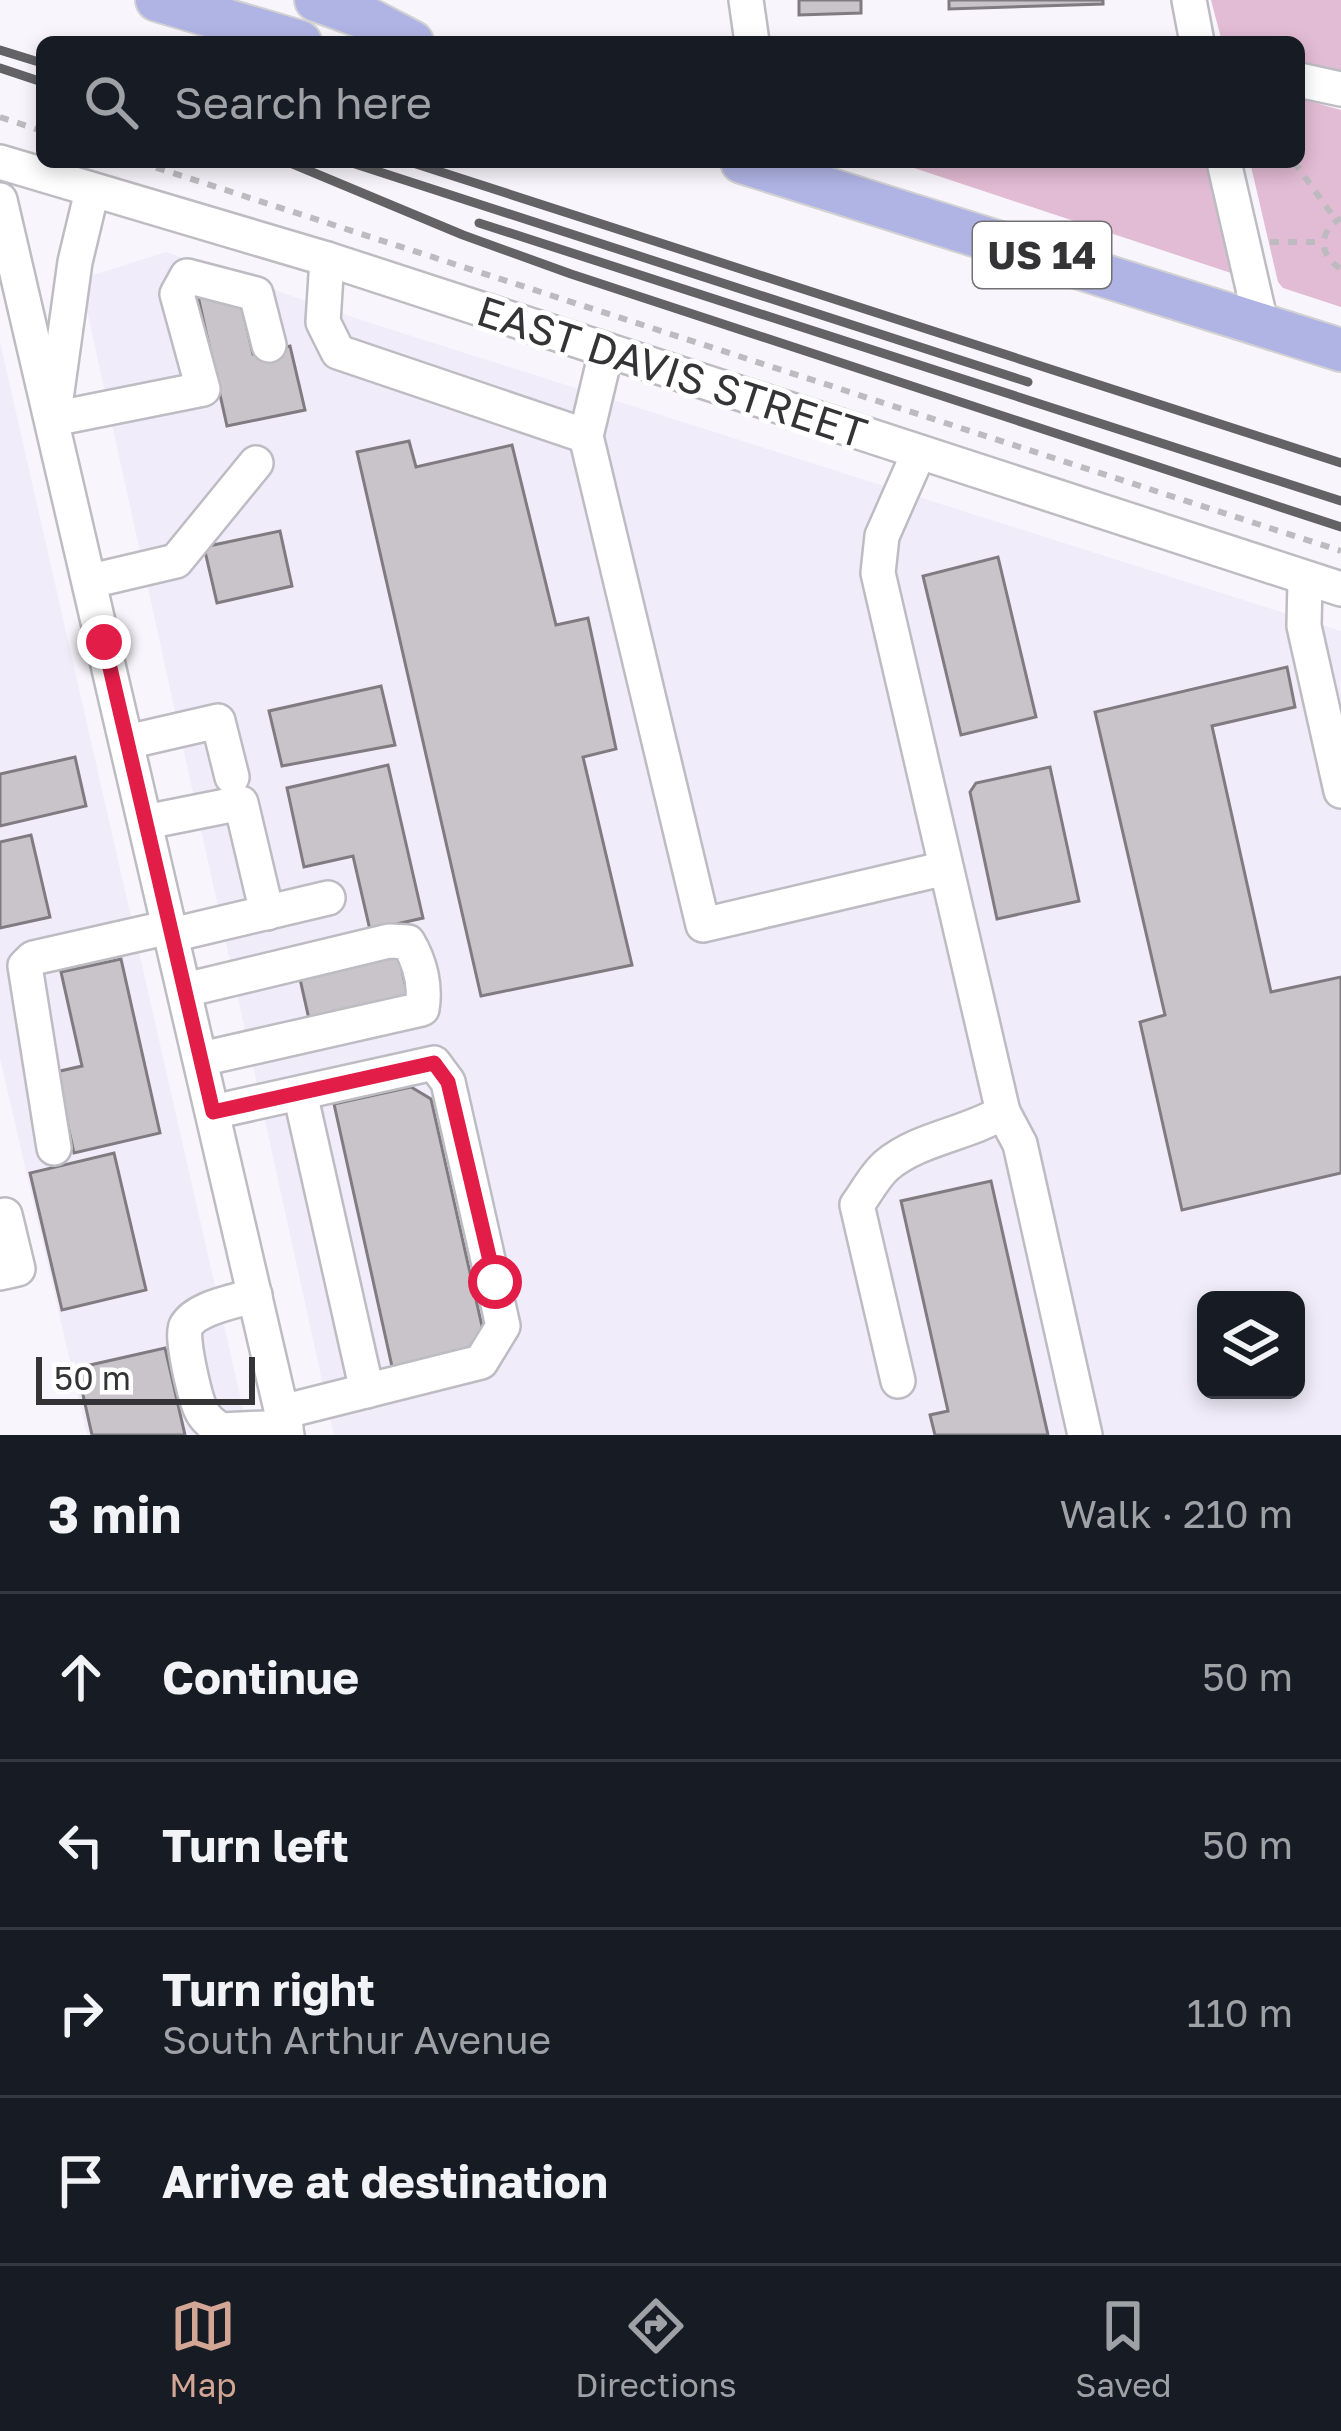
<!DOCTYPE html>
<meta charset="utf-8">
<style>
body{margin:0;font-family:"Golos Text",sans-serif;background:#20242c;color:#f1f3f6}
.controls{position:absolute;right:36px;bottom:36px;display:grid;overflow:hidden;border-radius:18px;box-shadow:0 6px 18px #0003}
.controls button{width:108px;height:108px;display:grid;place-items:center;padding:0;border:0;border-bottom:3px solid #363941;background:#171b24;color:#f1f3f6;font:60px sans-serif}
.scale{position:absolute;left:36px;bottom:30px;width:219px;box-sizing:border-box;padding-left:12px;border:6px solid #343336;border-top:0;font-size:33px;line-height:42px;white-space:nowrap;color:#343336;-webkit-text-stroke:9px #fff;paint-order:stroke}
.stop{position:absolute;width:36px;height:36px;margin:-27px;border:9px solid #e11d48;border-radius:50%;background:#fff}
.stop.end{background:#e11d48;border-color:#fff;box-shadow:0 3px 12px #0008}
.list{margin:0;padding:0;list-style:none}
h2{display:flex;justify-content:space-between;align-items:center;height:156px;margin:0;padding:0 48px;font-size:51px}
h2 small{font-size:39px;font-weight:400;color:#9ea1a6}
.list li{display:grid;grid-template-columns:78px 1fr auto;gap:36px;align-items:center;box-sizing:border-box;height:168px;padding:0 48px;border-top:3px solid #363941}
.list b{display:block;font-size:45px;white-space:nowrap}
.list p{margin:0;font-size:39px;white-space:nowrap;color:#9ea1a6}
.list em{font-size:39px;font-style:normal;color:#9ea1a6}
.icon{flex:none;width:66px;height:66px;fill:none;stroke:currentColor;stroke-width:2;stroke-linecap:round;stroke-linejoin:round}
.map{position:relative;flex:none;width:1341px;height:1435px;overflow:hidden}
.search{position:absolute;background:#171b24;box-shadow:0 6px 18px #0003;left:36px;right:36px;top:36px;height:132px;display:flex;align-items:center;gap:30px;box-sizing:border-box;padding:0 42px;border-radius:18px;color:#9ea1a6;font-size:45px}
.sheet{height:828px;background:#171b24}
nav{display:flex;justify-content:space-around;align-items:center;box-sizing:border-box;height:168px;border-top:3px solid #363941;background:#171b24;font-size:33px;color:#9ea1a6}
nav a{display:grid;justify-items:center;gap:6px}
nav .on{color:#d2a595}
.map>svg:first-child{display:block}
.built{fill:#f0ecfa;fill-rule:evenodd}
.green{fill:#e2bbd4}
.building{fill:#c8c4c9;stroke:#7f7b80;stroke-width:3}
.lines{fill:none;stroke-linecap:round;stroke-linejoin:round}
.minor-casing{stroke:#bdbcc2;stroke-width:38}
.major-casing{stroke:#d2d2d3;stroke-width:46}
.path{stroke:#bdbbc0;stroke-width:6;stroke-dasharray:9 9;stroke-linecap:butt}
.minor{stroke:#fff;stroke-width:33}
.major{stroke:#b0b4e4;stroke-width:42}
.rail{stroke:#636265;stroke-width:9}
.route{stroke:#e11d48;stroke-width:15}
.labels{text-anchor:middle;stroke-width:10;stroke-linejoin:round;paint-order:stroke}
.shield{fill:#fff;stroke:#717072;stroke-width:3}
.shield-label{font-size:39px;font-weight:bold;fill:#343336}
.street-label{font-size:42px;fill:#343336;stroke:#fff}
</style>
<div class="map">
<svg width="1341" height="1435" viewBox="0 0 1341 1435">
<rect width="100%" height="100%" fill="#f8f6fc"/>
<g class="built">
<path d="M166,252L358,319L1341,631V1435H334L86,306L87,277ZM1206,1300H1296V1390H1206Z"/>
<polygon points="0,342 249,1435 87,1435 0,1058"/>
</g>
<g class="green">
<polygon points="1211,0 1341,0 1341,74 1299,65 1299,42 1222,42"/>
<polygon points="1299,98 1341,110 1341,307 1283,288 1278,282 1250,162 1299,162"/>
<polygon points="896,162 1216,162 1238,265 1231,273"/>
</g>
<g class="building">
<polygon points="799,0 861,0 861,13 799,15"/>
<polygon points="949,0 1103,0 1103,4 949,9"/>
<polygon points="196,287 241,303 253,354 290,346 305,410 227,426"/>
<polygon points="409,441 416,467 512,445 556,625 588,618 616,749 583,757 632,965 481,996 357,452"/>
<polygon points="280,531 292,586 217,603 204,547"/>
<polygon points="998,557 1036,717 961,735 923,576"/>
<polygon points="1287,667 1295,707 1212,726 1271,992 1341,977 1341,1173 1182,1210 1140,1022 1165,1015 1095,712"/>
<polygon points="381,686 395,745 282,766 269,711"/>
<polygon points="75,757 86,806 0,826 0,774"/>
<polygon points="388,765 423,918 370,930 353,856 304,867 287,788"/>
<polygon points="1050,767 1079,901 997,919 970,792 976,783"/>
<polygon points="31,835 50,917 0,928 0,842"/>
<polygon points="397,947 410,1006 311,1028 298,970"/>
<polygon points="121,959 160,1133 74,1153 56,1072 82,1066 61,972"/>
<polygon points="411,1087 431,1099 484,1335 473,1353 393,1371 334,1104"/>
<polygon points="114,1153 146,1290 62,1310 30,1173"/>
<polygon points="991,1181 1048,1435 935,1435 930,1415 948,1411 901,1201"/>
<polygon points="165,1348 185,1435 92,1435 77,1368"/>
</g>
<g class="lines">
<defs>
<g id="minor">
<polyline points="746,0 752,42"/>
<polyline points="1189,0 1197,42"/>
<polyline points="1299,80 1341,89"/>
<polyline points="0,162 327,259 1341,589"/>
<polyline points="1224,162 1261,323"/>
<polyline points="0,200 287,1435"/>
<polyline points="327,259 323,322 338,352 586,436"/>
<polyline points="606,352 586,436 703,925 946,868"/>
<polyline points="56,399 75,262 92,191"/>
<polyline points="53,419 203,389 177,294 187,276 256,294 269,345"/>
<polyline points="1305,578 1304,626 1341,791"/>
<polyline points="91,581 176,561 256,463"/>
<polyline points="127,742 218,721 232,777"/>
<polyline points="146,822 241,803 267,913"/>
<polyline points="172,935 328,898"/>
<path d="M185,990L389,941L408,942C420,962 426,986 422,1009L201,1059"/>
<polyline points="300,1093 367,1391"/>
<polyline points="213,1112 434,1063 448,1082 503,1326 481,1362 282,1412"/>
<polyline points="1003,1112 1020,1144 1085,1435"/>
<polyline points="54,1148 25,966 33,958 170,927"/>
<polyline points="0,1273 18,1269 5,1215"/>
<path d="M255,1295C235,1302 197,1307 186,1326C180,1335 195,1398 201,1410C205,1419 213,1425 221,1430L286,1427"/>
<path d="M898,1381L857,1205C866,1193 875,1175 887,1165C919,1138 968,1134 1003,1112L878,573L882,536L919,452"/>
</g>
<g id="major">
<polyline points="157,0 300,42"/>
<polyline points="316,0 366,18 412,42"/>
<polyline points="742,162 1341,350"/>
</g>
</defs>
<use href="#minor" class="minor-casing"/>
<use href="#major" class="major-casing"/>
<g class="path">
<polyline points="0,117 42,131"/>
<polyline points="139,162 1341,551"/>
<polyline points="1294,162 1336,220"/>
<path d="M1341,218C1318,231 1318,255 1341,269"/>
<polyline points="1270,242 1323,242"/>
</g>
<use href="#minor" class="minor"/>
<use href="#major" class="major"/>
<g class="rail">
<polyline points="0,50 42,63"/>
<polyline points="0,68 42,82"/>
<polyline points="288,162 463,235 571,274 1341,527"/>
<polyline points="349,162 1028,382"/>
<polyline points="410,162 1341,463"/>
<polyline points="479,223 1341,501"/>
</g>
</g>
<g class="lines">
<polyline class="route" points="104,642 213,1112 434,1063 448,1082 495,1282"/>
</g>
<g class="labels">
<rect class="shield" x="973" y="222" width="138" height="66" rx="9"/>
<g class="shield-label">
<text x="1042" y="269">US 14</text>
</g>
<g class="street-label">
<text transform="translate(672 372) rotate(18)" y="15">EAST DAVIS STREET</text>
</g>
</g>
</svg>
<div class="controls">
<button><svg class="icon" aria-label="layers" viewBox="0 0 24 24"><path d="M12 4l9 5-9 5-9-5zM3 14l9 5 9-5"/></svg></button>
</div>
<div class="scale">50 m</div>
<div class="stop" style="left:495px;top:1282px"></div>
<div class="stop end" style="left:104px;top:642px"></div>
<div class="search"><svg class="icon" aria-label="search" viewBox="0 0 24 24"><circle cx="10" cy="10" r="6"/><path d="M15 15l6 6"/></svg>Search here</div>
</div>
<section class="sheet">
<h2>3 min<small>Walk · 210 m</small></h2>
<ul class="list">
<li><svg class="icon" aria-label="ahead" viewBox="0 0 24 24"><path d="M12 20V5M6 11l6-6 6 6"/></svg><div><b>Continue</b></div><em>50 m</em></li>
<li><svg class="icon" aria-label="left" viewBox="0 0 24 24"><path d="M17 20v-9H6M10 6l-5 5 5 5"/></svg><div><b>Turn left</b></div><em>50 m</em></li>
<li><svg class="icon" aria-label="right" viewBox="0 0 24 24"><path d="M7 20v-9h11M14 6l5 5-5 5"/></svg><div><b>Turn right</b><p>South Arthur Avenue</p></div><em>110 m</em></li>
<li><svg class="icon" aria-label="arrive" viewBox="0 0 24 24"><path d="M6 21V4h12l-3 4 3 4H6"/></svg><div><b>Arrive at destination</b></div></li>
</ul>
</section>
<nav>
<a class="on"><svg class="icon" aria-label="map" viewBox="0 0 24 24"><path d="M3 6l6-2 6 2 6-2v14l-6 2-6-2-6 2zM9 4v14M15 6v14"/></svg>Map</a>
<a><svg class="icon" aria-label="directions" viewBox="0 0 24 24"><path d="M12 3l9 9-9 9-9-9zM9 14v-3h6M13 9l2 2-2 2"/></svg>Directions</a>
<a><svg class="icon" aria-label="saved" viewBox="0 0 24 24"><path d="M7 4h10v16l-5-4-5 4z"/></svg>Saved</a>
</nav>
